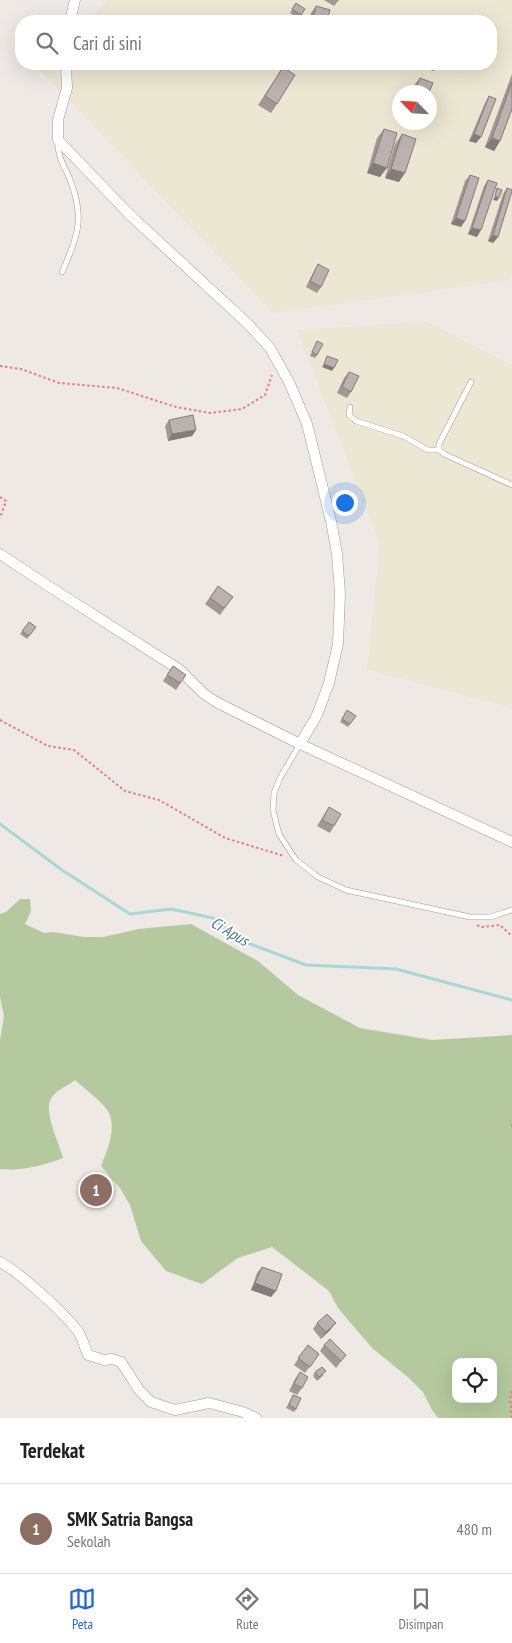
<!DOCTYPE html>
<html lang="id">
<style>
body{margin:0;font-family:"PT Sans Narrow",sans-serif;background:#f2f2f2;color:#222}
.controls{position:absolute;right:15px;bottom:15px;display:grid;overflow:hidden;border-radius:10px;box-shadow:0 5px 20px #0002}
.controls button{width:45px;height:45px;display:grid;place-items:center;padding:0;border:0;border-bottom:1px solid #e0e0e0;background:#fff;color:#222;font:25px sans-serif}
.compass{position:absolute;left:392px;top:85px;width:45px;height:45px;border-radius:50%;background:#fff;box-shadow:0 5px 20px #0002;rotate:295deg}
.you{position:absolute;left:344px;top:502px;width:18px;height:18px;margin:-12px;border:4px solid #fff;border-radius:50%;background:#1a73e8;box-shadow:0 0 0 8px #1a73e833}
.badge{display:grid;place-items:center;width:32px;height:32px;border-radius:50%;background:#2563eb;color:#fff;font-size:16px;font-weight:700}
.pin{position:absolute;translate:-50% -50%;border:2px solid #fff;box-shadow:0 1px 5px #0006}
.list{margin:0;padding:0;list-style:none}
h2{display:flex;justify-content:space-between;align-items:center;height:65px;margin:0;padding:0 20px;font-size:21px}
h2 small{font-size:16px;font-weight:400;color:#767676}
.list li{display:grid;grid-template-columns:32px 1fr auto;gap:15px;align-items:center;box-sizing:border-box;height:90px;padding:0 20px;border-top:1px solid #e0e0e0}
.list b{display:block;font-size:19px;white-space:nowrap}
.list p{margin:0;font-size:16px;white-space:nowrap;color:#767676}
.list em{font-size:16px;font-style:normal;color:#767676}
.icon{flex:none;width:28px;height:28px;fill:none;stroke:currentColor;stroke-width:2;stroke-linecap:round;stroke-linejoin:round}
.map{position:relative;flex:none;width:512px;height:1418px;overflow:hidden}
.search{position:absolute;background:#fff;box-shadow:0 5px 20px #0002;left:15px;right:15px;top:15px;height:55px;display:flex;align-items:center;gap:12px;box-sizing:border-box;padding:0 18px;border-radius:20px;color:#767676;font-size:19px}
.sheet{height:155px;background:#fff}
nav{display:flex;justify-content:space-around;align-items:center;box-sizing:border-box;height:70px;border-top:1px solid #e0e0e0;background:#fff;font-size:14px;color:#767676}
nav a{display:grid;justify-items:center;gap:2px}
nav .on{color:#2563eb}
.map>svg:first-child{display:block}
.farmland{fill:#ebe7d2;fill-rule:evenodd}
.forest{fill:#b4c99e;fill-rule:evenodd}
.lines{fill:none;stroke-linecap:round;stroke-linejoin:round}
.stream{stroke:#a9d7d7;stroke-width:3}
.lane-casing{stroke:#9b9b9b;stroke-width:6}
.street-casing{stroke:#9b9b9b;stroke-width:11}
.path{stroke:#ec7885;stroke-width:2;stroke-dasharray:2.5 2.5;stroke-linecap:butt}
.lane{stroke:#fff;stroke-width:5}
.street{stroke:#fff;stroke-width:10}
.wall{fill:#a19896}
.shaded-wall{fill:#837c7a}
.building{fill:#bbb1ae;stroke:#837c7a}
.labels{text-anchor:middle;stroke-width:4;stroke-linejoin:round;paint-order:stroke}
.water-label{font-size:16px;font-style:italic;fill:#4a7b8e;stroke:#fff}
</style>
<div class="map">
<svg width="512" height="1418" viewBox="0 0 512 1418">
<rect width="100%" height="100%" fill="#eee9e5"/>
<g class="farmland">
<path d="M107,0H512V276L510,280L273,313L40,70L46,64H491V21H87ZM400,92H430V122H400Z"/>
<polygon points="427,322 512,365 512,708 367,670 380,544 297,330"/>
</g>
<path class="forest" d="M20,899H30L31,911L25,924L44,933L53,932L84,937H103L139,929L191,924L258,961L298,995L360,1028L432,1040L512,1035V1418H438L432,1410L423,1392L409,1378L372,1348L338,1308L329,1291L272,1247L238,1258L202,1284L166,1271L141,1241L130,1205L120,1188L101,1166C108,1149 119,1123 105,1107C96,1097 85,1089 75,1080C69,1085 57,1090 52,1097C42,1110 59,1142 63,1158C40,1166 25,1171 0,1169V1041L4,1016L0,997V914L6,912ZM456,1362H493V1399H456Z"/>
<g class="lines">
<polyline class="stream" points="0,824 62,870 130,914 171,909 213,918 237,939 306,965 396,969 512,1000"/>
<defs>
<g id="lane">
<path d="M58,140C57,155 63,164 69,177C85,216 79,235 62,272"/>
<polyline points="471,382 439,444 439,450 444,454 512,485"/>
<polyline points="350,407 349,415 356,421 403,436 428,450 439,450"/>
<polyline points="300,744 280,778 274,793 273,810 279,834 296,860 318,877 346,890 470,917 490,917 512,910"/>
</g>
<g id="street">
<polyline points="70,21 75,0"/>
<polyline points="66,64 67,88 58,120 58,140 130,215 248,324 270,348 289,382 307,424 331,521 337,554 340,593 338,644 329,683 317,715 300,744 512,842"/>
<polyline points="0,554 50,587 180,670 203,693 216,702 300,744"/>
<path d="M0,1262C19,1272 67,1315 79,1333C83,1340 85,1348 88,1355L104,1360L112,1359L121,1362L139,1390L151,1402L175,1410L209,1403L243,1412L256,1418"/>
</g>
</defs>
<use href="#lane" class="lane-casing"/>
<use href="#street" class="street-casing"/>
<g class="path">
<polyline points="0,366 21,369 59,383 117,388 176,407 210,413 242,409 265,395 272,375"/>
<polyline points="0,497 6,501 0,518"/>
<polyline points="0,720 48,746 74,750 125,791 159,800 225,838 284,856"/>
<polyline points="477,925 481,927 500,925 512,936"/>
<polyline points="512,1124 512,1129"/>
<polyline points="512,1418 510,1399 512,1390"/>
</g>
<use href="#lane" class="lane"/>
<use href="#street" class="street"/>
</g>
<g class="wall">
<polygon points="324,0 339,0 334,6"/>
<polygon points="296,3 305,9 298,18 290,13"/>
<polygon points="316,6 327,21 309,21 311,13"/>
<polygon points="283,67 277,104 271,113 258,105"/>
<polygon points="512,74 512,109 500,141 494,151 485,147"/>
<polygon points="420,78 429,92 412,92 415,84"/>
<polygon points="489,96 481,137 476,143 469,141 485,103"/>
<polygon points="384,129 380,177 367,173 377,138"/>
<polygon points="402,134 399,182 385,178 395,144"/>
<polygon points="470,175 461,227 451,224 465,181"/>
<polygon points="488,180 477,237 468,234 484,186"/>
<polygon points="507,188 498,237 493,243 488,241 503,194"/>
<polygon points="318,264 321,287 317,293 306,287 314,271"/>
<polygon points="317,341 317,355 315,358 310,356"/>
<polygon points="349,372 351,392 347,398 337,393 344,378"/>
<polygon points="169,420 196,430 192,436 168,441 165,426"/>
<polygon points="218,586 233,597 220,615 205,604"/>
<polygon points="29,622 36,627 27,639 20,634"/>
<polygon points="173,666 186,675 176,690 163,681"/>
<polygon points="347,710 356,716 348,727 340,722"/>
<polygon points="329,807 334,826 330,833 317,826"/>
<polygon points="262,1267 271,1297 251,1290 257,1273"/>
<polygon points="317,1323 331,1329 321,1339 313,1329"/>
<polygon points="308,1345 319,1354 305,1373 294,1365"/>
<polygon points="324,1345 346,1355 336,1368 320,1351"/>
<polygon points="300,1372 302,1388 297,1395 289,1391 295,1379"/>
<polygon points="315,1372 324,1375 317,1381 313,1376"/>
<polygon points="293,1395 296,1409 294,1412 286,1408"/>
</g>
<g class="shaded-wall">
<polygon points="313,18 327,21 311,21"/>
<polygon points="422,64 433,64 438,65 434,71 420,67"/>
<polygon points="474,134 481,137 476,143 469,141"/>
<polygon points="492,138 500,141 494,151 485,147"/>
<polygon points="373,163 387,168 380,177 367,173"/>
<polygon points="391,169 405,173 399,182 385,178"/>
<polygon points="495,196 499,198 497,201 493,200"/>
<polygon points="456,218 465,221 461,227 451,224"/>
<polygon points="472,228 481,230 477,237 468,234"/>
<polygon points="493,235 498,237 493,243 488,241"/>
<polygon points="324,364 334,368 332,371 322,367"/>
<polygon points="196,430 192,436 168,441 172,434"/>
<polygon points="255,1283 276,1291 271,1297 251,1290"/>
<polygon points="336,1323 331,1329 321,1339 326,1332"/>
</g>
<g class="building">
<polygon points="296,3 305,9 301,15 292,9"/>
<polygon points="316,6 330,10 327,21 313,18"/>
<polygon points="283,67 295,75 277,104 265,96"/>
<polygon points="420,78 433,83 429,92 414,92"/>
<polygon points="512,82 512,109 500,141 492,138"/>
<polygon points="489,96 496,99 481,137 474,134"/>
<polygon points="384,129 397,133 387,168 373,163"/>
<polygon points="402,134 416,139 405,173 391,169"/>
<polygon points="470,175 479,178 465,221 456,218"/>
<polygon points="488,180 497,183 481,230 472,228"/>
<polygon points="497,188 502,190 499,198 495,196"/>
<polygon points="507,188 512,190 512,191 498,237 493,235"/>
<polygon points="318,264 329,270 321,287 310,281"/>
<polygon points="317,341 323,344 317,355 312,352"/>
<polygon points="327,356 338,360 334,368 324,364"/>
<polygon points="349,372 359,376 351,392 342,387"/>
<polygon points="193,415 196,430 172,434 169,420"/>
<polygon points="218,586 233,597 224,608 210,598"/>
<polygon points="29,622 36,627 29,636 22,631"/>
<polygon points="173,666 186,675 180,683 167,675"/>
<polygon points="347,710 356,716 350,724 342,719"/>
<polygon points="329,807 341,814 334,826 322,820"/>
<polygon points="262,1267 282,1274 276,1291 255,1283"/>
<polygon points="327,1314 336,1323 326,1332 317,1323"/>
<polygon points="330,1339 346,1355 341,1361 324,1345"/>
<polygon points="308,1345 319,1354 310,1367 298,1358"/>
<polygon points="322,1367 326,1371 319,1377 315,1372"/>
<polygon points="300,1372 308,1377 302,1388 294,1384"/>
<polygon points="293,1395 301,1398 296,1409 289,1405"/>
</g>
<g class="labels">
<g class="water-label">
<text transform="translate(230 931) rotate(31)" y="6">Ci Apus</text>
</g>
</g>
</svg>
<div class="controls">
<button><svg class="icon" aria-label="locate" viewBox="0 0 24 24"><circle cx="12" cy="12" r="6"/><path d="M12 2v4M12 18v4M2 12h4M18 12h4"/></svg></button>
</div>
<svg class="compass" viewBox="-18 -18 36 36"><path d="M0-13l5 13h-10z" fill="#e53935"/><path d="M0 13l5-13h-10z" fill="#767676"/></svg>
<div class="you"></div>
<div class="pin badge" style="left:96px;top:1190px;background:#8d6e63">1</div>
<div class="search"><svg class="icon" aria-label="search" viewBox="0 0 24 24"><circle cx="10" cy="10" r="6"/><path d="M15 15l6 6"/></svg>Cari di sini</div>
</div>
<section class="sheet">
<h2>Terdekat<small></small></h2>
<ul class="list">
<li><span class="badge" style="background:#8d6e63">1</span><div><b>SMK Satria Bangsa</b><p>Sekolah</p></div><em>480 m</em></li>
</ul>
</section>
<nav>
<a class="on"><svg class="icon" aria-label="map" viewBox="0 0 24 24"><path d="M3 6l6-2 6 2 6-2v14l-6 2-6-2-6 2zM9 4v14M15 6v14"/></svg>Peta</a>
<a><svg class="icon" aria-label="directions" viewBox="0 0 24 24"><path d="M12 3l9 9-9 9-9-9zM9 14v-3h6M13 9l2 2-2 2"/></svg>Rute</a>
<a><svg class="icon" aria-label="saved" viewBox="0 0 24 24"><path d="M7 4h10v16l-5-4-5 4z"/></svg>Disimpan</a>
</nav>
